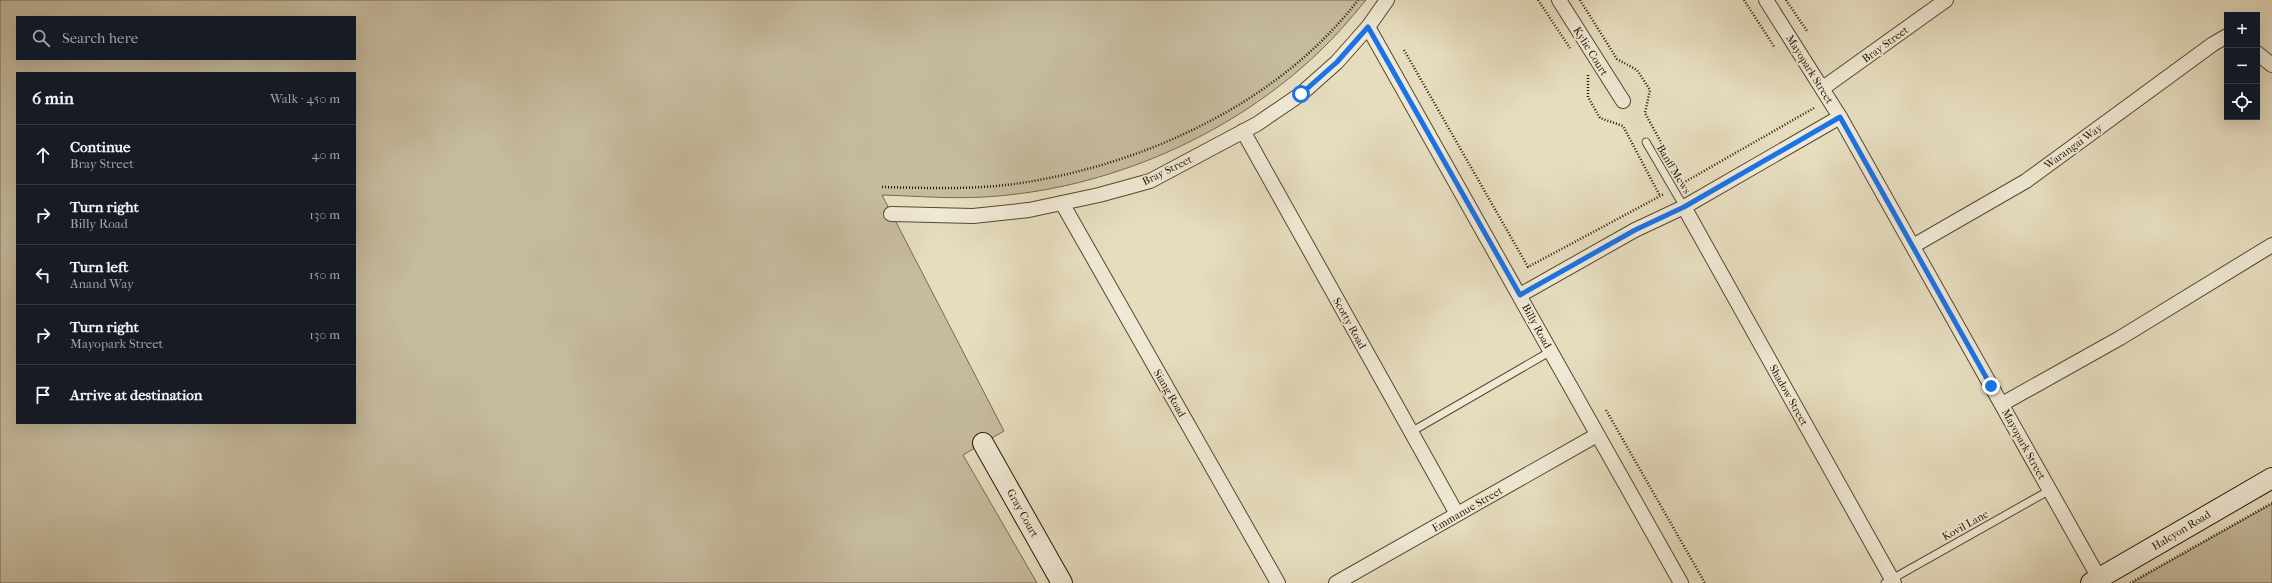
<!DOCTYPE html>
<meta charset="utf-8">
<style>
body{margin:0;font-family:"IM FELL French Canon",serif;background:#20242c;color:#f1f3f6}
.controls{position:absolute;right:12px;top:12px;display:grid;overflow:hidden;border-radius:0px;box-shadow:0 4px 16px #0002}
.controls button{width:36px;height:36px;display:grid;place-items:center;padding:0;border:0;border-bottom:1px solid #363941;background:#171b24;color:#f1f3f6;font:20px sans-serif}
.stop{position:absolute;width:12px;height:12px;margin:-9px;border:3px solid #1a73e8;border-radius:50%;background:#fff}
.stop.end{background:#1a73e8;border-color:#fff;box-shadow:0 1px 4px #0008}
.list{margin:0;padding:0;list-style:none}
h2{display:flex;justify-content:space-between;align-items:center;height:52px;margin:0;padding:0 16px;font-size:17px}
h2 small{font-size:13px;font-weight:400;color:#9ea1a6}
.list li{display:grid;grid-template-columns:26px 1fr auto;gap:12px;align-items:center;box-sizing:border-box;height:60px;padding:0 16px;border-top:1px solid #363941}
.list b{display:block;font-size:15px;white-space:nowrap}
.list p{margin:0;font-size:13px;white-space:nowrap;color:#9ea1a6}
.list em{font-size:13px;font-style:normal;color:#9ea1a6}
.icon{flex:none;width:22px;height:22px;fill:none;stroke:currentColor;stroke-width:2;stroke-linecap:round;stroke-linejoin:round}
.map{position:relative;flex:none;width:2272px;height:583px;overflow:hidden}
.search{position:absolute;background:#171b24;box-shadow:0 4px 16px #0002;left:16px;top:16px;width:340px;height:44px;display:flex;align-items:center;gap:10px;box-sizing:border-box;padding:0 14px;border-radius:0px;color:#9ea1a6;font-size:15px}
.panel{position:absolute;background:#171b24;box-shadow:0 4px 16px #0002;left:16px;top:72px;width:340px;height:352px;border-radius:0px}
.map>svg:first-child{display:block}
.green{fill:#c6bb9f;stroke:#776850;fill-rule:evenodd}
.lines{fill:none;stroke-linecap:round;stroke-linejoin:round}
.lane-casing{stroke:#584730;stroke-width:9}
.street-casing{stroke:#584730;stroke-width:16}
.secondary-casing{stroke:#281500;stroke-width:22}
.path{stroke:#281500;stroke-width:2.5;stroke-dasharray:1 2;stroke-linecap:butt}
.lane{stroke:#efe9d5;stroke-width:7}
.street{stroke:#efe9d5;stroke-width:14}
.secondary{stroke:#efe9d5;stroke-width:20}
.route{stroke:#1a73e8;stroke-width:5}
.labels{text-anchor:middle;stroke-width:3.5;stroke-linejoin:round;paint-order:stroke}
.street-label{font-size:11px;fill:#281500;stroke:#efe9d5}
</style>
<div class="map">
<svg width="2272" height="583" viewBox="0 0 2272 583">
<rect width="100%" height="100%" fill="#e6ddbf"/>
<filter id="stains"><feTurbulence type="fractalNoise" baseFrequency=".005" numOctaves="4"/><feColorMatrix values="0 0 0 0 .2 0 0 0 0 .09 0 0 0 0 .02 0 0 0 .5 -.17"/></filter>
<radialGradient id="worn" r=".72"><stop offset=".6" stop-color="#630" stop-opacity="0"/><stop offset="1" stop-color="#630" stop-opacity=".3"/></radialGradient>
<g class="green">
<path d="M0,0H1366C1351,18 1336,36 1319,52C1231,136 1107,190 984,197C950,199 916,196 882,195L1004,431L963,455L1037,583H0ZM17,17H355V59H17ZM17,73H355V423H17Z"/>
<polygon points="2272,504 2272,583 2132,583"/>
</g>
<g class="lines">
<defs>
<g id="lane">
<polyline points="1646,142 1684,207"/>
<polyline points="1411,432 1551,351"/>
<polyline points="1885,583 2050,490"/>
</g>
<g id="street">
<polyline points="1559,0 1623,101"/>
<polyline points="1766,0 1840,117 2099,578"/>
<polyline points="1368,27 1681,583"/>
<polyline points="2257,53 2272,65"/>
<polyline points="1823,88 1946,0"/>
<polyline points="1243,131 1457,514"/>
<polyline points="1062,203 1278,583"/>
<polyline points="1684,207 1894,583"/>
<polyline points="891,214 973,216 1029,210 1099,195 1150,181 1257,124 1301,94 1337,62 1368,27 1387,0"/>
<polyline points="1913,246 2026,181 2213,44 2227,36"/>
<polyline points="1520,295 1635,230 1684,207 1840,117"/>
<polyline points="2002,404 2120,338 2272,245"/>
<polyline points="1336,583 1597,435"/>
</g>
<g id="secondary">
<polyline points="983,443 1062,583"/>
<polyline points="2091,583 2272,478"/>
</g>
</defs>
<use href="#lane" class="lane-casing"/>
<use href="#street" class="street-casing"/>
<use href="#secondary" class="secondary-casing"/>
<g class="path">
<polyline points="1538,0 1570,48"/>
<polyline points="1580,0 1617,59 1637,70 1650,90 1645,113 1663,146"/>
<polyline points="1744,0 1775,48"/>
<polyline points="1786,0 1807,31"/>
<polyline points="1404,50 1528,267 1664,194"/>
<polyline points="1588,75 1588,97 1600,118 1623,126 1660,196"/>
<polyline points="1683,183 1814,108"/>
<path d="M882,187C929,188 975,190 1021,183C1146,164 1280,102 1358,0"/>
<polyline points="1606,410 1705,583"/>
<polyline points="2130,583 2272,503"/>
</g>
<use href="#lane" class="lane"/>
<use href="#street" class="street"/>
<use href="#secondary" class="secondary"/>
</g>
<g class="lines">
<polyline class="route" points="1301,94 1337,62 1368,27 1520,295 1635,230 1684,207 1840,117 1991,386"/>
</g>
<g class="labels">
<g class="street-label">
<text transform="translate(1885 44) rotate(-36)" y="4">Bray Street</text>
<text transform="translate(1591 51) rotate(58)" y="4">Kylie Court</text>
<text transform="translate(1810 69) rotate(58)" y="4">Mayopark Street</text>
<text transform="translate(2073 146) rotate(-36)" y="4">Warangai Way</text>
<text transform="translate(1674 169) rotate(59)" y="4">Banff Mews</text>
<text transform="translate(1167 170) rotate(-26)" y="4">Bray Street</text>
<text transform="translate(1350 323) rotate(61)" y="4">Scotty Road</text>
<text transform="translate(1537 326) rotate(61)" y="4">Billy Road</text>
<text transform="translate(1170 393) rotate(60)" y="4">Siang Road</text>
<text transform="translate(1789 395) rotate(61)" y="4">Shadow Street</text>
<text transform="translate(2024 444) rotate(61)" y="4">Mayopark Street</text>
<text transform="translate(1467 509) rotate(-30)" y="4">Emmanue Street</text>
<text transform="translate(1023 513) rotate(61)" y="4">Gray Court</text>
<text transform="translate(1965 525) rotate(-29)" y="4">Kovil Lane</text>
<text transform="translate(2181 530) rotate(-31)" y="4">Halcyon Road</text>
</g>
</g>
<rect width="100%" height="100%" filter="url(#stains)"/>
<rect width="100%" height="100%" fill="url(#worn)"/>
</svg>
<div class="controls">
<button>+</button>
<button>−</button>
<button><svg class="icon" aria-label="locate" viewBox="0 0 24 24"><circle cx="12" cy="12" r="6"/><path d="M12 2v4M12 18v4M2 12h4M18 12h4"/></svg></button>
</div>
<div class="stop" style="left:1301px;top:94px"></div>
<div class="stop end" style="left:1991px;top:386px"></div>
<div class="search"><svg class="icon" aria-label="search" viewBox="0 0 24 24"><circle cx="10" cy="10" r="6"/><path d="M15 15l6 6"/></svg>Search here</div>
<section class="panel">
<h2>6 min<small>Walk · 450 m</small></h2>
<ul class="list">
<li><svg class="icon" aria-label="ahead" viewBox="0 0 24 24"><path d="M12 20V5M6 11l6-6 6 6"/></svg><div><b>Continue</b><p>Bray Street</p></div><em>40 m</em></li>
<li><svg class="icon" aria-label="right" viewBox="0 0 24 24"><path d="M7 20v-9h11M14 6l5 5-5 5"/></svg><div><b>Turn right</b><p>Billy Road</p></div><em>130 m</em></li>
<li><svg class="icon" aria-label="left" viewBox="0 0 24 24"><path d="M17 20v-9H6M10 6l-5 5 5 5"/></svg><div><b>Turn left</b><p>Anand Way</p></div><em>150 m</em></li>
<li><svg class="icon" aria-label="right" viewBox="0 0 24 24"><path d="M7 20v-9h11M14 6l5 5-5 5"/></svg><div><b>Turn right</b><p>Mayopark Street</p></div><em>130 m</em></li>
<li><svg class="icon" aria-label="arrive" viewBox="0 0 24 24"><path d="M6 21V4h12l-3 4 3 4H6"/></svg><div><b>Arrive at destination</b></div></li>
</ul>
</section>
</div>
